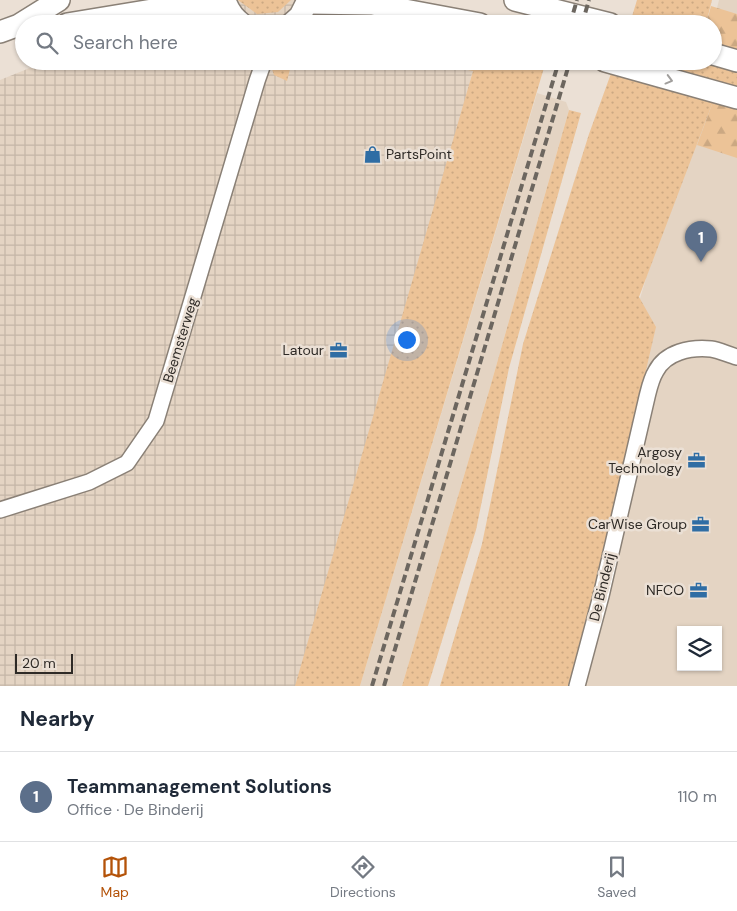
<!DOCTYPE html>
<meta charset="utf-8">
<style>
body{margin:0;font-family:"DM Sans",sans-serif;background:#f6f6f7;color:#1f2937}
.controls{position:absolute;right:15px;bottom:15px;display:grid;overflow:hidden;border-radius:0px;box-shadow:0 1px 4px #0004}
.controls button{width:45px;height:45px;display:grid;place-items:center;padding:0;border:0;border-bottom:1px solid #e0e1e3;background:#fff;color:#1f2937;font:25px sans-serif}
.scale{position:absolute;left:15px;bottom:12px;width:58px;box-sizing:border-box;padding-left:5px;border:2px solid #2e2a26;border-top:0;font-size:14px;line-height:18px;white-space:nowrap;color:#2e2a26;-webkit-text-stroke:4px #ebe0d5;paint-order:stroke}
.you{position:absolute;left:406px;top:339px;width:18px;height:18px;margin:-12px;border:4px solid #fff;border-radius:50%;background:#1a73e8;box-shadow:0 0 0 8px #1a73e833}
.badge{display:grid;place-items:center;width:32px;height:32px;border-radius:50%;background:#b45309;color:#fff;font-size:16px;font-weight:700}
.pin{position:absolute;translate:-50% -41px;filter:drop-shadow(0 1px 2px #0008)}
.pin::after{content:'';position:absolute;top:26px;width:18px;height:15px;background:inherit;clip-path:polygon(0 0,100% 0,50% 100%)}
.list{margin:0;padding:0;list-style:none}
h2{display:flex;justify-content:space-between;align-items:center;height:65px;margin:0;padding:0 20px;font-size:21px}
h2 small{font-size:16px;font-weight:400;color:#747a83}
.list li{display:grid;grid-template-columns:32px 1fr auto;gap:15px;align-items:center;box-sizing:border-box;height:90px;padding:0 20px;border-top:1px solid #e0e1e3}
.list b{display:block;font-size:19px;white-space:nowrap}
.list p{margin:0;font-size:16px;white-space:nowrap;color:#747a83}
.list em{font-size:16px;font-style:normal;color:#747a83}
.icon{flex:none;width:28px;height:28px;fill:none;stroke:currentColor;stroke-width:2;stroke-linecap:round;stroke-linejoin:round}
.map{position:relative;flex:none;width:737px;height:686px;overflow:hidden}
.search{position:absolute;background:#fff;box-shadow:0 1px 4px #0004;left:15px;right:15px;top:15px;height:55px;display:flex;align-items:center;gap:12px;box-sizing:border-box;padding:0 18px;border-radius:28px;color:#747a83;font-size:19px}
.sheet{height:155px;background:#fff}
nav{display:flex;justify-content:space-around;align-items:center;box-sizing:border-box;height:70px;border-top:1px solid #e0e1e3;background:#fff;font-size:14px;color:#747a83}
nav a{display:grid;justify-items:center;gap:2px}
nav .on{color:#b45309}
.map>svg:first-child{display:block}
.built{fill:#e4d4c3;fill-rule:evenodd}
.industrial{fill:url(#industrial-grid)}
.grass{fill:url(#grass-dots)}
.forest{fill:url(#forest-firs)}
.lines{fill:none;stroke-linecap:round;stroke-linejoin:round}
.street-casing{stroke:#8a8076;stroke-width:18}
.secondary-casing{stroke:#8a8076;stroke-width:24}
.street{stroke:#fff;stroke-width:15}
.secondary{stroke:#fff;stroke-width:21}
.rail{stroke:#6c665f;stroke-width:4;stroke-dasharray:8 4;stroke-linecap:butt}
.oneway{stroke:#a19f9d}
.labels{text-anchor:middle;stroke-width:5;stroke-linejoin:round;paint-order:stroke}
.poi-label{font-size:14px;fill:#2e2a26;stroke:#ebe0d5;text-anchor:end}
.street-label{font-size:14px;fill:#2e2a26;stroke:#ebe0d5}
</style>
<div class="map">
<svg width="737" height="686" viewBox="0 0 737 686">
<defs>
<pattern id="industrial-grid" width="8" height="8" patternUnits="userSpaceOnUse" patternTransform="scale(1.25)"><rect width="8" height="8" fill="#e4d4c3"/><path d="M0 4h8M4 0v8" fill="none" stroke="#c4b6a7"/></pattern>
<pattern id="grass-dots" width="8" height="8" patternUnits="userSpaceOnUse" patternTransform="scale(1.25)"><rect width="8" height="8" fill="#ecc397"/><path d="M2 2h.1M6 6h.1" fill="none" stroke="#cba882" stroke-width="1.8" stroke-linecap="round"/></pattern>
<pattern id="forest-firs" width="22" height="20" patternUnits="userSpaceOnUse" patternTransform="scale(1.25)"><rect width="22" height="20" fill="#ecc397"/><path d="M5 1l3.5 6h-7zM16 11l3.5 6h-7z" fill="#cba882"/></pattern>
</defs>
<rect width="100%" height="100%" fill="#ebe0d5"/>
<g class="built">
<path d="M719,0H737V686H552L638,305L693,125L714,99L713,24ZM681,630H718V667H681Z"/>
<polygon points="537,93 566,102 569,110 489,391 402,686 360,686"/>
</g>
<g class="industrial">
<polygon points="202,0 331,0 379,24 142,24"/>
<polygon points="47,61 455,61 473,70 313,686 0,686 0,80"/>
</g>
<g class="grass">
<polygon points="238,0 291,0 278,12 257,14"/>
<polygon points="637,0 712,0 706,24 634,24 630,23"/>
<polygon points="321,10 360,11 441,24 311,24"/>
<polygon points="272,61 292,61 287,81 274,75 271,66"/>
<polygon points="421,61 546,61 360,686 295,686 473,71"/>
<polygon points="628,61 710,61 737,70 737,91"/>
<polygon points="613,68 714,99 639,297 656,327 575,675 572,686 440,686 482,544 523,344 589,134"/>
<polygon points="569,110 581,113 509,368 476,530 428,686 402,686 489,391"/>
</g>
<g class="forest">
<polygon points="711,6 737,14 737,54 713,47 713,24 706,24"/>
<polygon points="714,99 737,106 737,158 697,145"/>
</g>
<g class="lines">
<defs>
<g id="street">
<polyline points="0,510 89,482 127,463 156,421 257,81 264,61"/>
<path d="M577,686L601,596L647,397C649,389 651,379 656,371C666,352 690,347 711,349C719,350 729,355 737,357"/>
</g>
<g id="secondary">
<path d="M225,0C228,10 234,18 242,24"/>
<polyline points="515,0 610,24"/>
<polyline points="308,3 372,4 480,24"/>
<polyline points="67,24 165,8 227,7"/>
<polyline points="291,24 300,16 308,0"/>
<polyline points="0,32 19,25 59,0"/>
<polyline points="713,54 737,61"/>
<polyline points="605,61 737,98"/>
</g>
</defs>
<use href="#street" class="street-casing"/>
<use href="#secondary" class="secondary-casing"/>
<use href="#street" class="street"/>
<use href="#secondary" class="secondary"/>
<g class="rail">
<polyline points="570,24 577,0"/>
<polyline points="582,24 589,0"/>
<polyline points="372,686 559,61"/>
<polyline points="384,686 570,61"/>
</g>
</g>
<defs><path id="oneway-chevron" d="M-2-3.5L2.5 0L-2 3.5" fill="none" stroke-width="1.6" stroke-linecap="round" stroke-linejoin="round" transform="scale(1.25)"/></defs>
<use class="oneway" href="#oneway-chevron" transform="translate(669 80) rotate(15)"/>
<defs>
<symbol id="shop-bare" viewBox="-9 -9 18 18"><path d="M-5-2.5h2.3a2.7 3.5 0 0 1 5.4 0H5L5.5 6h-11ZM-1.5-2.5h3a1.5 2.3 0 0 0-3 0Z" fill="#2f6da4" stroke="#ebe0d5" stroke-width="2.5" paint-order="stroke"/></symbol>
<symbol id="office-bare" viewBox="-9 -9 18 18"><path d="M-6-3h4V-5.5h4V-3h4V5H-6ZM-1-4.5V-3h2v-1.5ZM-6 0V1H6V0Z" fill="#2f6da4" stroke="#ebe0d5" stroke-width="2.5" paint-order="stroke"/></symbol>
</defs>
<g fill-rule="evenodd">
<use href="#shop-bare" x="360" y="142" width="25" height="25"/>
<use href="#office-bare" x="326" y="338" width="25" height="25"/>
<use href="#office-bare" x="684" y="448" width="25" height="25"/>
<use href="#office-bare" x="688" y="512" width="25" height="25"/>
<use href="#office-bare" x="686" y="578" width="25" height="25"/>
</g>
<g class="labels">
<g class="poi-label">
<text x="386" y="159" text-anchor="start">PartsPoint</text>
<text x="324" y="355">Latour</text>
<text x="682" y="457">Argosy<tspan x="682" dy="16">Technology</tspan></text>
<text x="687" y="529">CarWise Group</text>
<text x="684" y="595">NFCO</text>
</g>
<g class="street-label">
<text transform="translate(180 340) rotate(-73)" y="5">Beemsterweg</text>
<text transform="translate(602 587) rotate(-76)" y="5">De Binderij</text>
</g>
</g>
</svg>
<div class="controls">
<button><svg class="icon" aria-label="layers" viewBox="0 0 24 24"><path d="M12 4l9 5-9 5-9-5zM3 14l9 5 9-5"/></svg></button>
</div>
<div class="scale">20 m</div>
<div class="you"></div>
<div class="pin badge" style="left:701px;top:262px;background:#5c6f8a">1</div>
<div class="search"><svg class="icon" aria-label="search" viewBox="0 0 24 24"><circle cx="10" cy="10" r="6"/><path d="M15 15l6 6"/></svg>Search here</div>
</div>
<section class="sheet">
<h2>Nearby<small></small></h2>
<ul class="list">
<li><span class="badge" style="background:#5c6f8a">1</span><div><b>Teammanagement Solutions</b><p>Office · De Binderij</p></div><em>110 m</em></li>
</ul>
</section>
<nav>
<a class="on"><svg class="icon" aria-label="map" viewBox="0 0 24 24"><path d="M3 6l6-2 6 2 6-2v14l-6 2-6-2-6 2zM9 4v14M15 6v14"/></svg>Map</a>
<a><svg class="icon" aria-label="directions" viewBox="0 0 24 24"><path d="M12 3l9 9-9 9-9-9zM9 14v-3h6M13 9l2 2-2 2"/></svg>Directions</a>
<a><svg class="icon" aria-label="saved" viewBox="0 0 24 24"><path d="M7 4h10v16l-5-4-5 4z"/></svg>Saved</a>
</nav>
